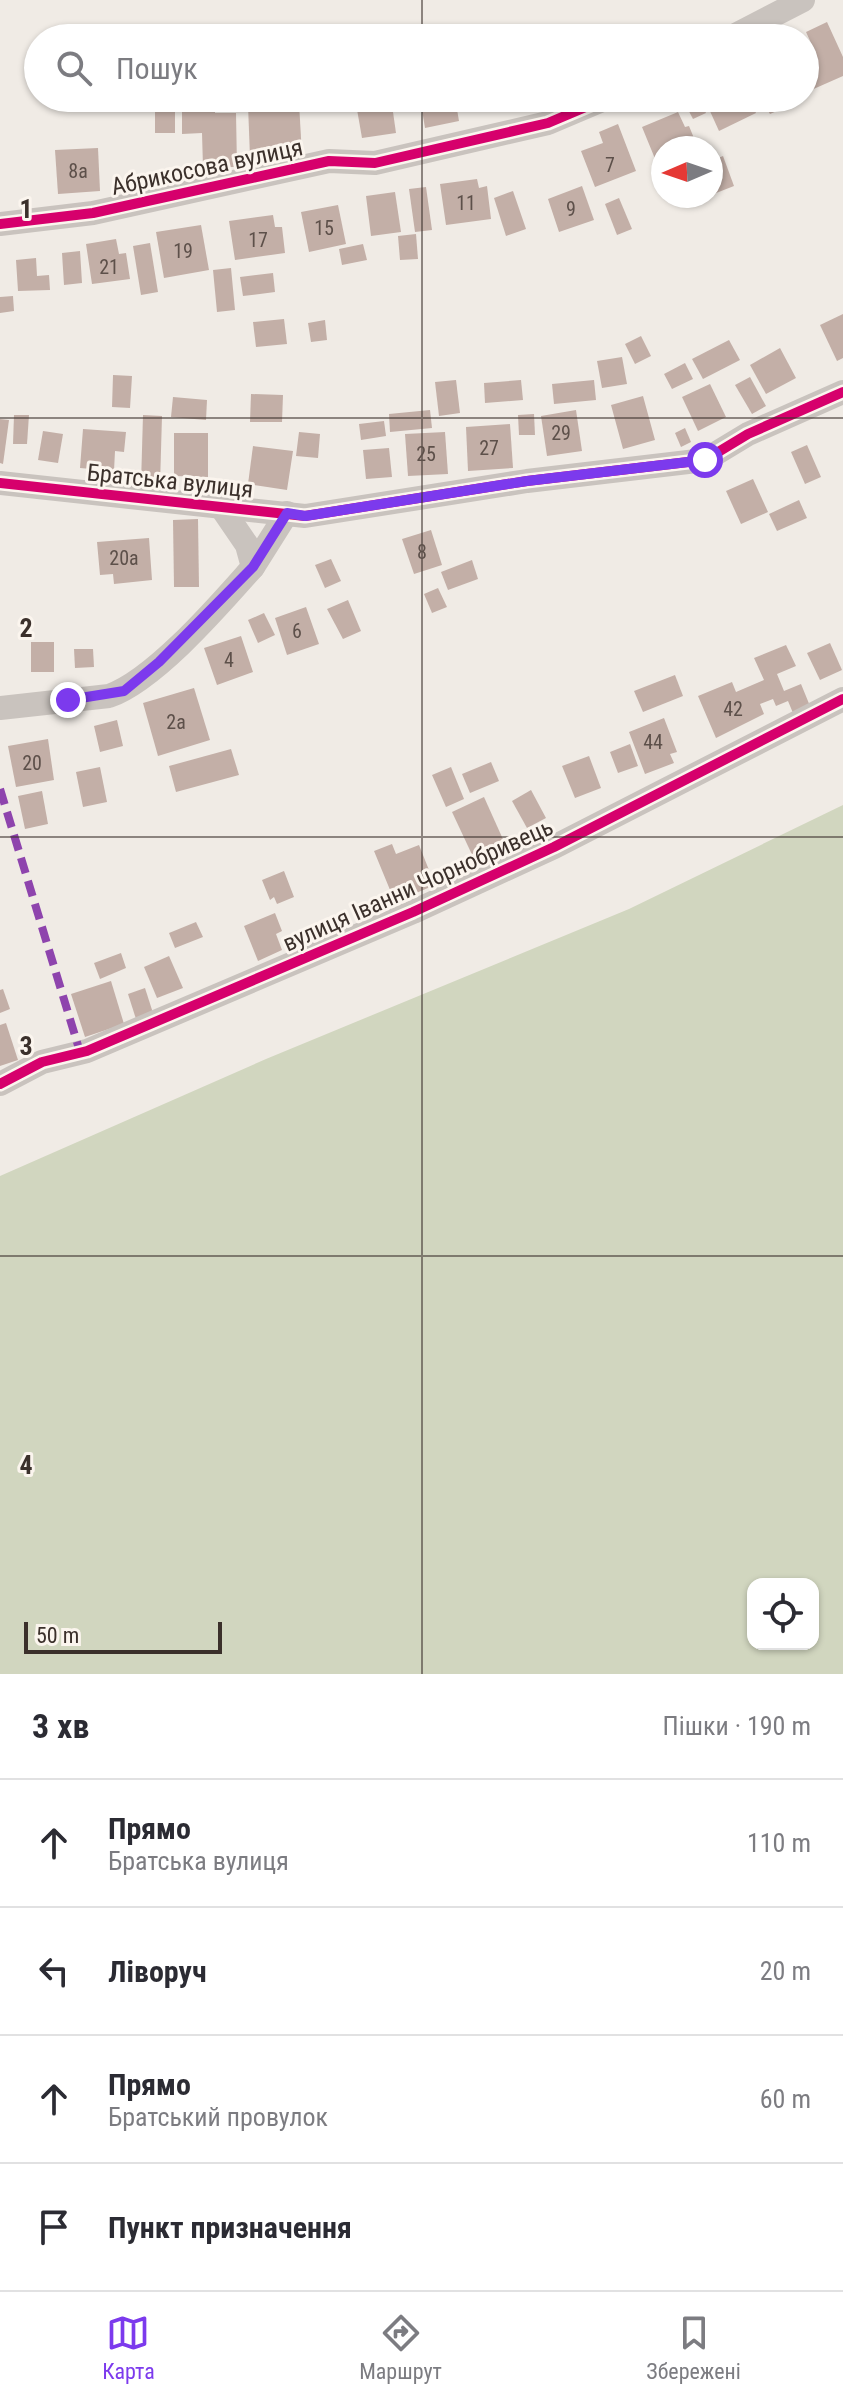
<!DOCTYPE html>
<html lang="uk">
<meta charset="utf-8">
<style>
body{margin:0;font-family:"Roboto Condensed",sans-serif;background:#f7f7f7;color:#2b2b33}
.controls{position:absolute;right:24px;bottom:24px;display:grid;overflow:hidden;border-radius:16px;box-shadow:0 2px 6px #0004}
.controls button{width:72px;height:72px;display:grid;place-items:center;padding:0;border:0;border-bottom:2px solid #e1e1e2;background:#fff;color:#2b2b33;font:40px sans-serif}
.compass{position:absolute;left:651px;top:136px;width:72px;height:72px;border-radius:50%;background:#fff;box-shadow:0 2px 6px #0004;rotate:268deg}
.scale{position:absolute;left:24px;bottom:20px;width:198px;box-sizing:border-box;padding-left:8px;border:4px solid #3b302b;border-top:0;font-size:22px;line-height:28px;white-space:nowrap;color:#3b302b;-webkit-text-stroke:6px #fbf5ee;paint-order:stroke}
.stop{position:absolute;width:24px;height:24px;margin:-18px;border:6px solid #7c3aed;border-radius:50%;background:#fff}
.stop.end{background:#7c3aed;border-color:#fff;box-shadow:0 2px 8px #0008}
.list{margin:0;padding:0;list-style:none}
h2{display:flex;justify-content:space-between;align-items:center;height:104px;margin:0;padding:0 32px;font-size:34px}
h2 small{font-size:26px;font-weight:400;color:#7c7c81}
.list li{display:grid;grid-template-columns:52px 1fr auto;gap:24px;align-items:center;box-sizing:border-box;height:128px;padding:0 32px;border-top:2px solid #e1e1e2}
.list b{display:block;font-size:30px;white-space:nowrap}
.list p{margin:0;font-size:26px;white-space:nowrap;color:#7c7c81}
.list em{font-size:26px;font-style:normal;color:#7c7c81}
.icon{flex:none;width:44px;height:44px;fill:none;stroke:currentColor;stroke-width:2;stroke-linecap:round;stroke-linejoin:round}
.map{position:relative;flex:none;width:843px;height:1674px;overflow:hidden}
.search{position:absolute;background:#fff;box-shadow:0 2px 6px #0004;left:24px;right:24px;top:24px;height:88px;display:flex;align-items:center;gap:20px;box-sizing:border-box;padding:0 28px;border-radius:44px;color:#7c7c81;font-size:30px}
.sheet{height:616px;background:#fff}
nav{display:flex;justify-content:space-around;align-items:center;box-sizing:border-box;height:112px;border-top:2px solid #e1e1e2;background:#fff;font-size:22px;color:#7c7c81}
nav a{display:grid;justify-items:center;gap:4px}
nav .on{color:#7c3aed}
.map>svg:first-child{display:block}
.green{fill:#d1d6bf;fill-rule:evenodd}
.building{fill:#c3afa7}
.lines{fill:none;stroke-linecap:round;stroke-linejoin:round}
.street{stroke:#c9c3be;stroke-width:24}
.quiet{stroke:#8e44ad;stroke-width:8;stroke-dasharray:16 8;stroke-linecap:butt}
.cycleway-casing{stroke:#fbf5ee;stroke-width:15}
.cycleway{stroke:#d6006c;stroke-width:10}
.route{stroke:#7c3aed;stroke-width:10}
.grid{fill:none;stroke:#3b302b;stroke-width:2;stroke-opacity:0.55}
.labels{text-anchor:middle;stroke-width:6;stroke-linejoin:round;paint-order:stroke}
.number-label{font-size:20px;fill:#5d504a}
.street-label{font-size:24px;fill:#3b302b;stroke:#fbf5ee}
.grid-label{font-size:26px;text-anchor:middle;font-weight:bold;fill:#3b302b;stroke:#fbf5ee;stroke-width:6;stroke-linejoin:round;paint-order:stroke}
</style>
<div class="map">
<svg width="843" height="1674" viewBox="0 0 843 1674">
<rect width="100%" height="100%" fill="#f0ebe5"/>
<path class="green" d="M843,805V1674H0V1176L266,1059L629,909ZM753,1584H813V1644H753Z"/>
<g class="building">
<polygon points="827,22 843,57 843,76 809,91 805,82 805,49 812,45 806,32"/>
<rect x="155" y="98" width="20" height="35"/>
<polygon points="182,98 215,98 215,113 236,113 237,167 203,167 202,133 182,134"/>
<polygon points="355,98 391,98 396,133 362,138"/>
<polygon points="420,98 455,98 459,121 425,128"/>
<polygon points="507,98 542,98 542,99 511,109"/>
<polygon points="682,98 699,98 706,113 693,119"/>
<polygon points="704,98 749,98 756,113 719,131"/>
<polygon points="761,98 806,98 770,114"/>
<polygon points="299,103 302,155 250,157 248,105"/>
<polygon points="678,112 685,127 689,126 698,148 663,148 663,164 658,166 642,127"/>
<polygon points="618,124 636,171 595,187 581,151 603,143 599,132"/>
<polygon points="98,148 100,191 58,194 55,150"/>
<polygon points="723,156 734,186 711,195 711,161"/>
<polygon points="477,179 479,188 487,186 491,219 446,225 440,184"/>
<polygon points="582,186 594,220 559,232 548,199"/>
<polygon points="426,187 432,230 415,232 409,189"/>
<polygon points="513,191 526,229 506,236 494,198"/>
<polygon points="395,192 401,232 371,236 366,196"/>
<polygon points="619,198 632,229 617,235 605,204"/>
<polygon points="338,205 346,244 309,252 301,212"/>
<polygon points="273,215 275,227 282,227 285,253 235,260 229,221"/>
<polygon points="201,225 209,270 164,278 156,232"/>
<polygon points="416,234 418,259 400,260 398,236"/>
<polygon points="116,239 119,254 126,253 130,279 92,284 86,244"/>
<polygon points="150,243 158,292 141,295 133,246"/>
<polygon points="363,244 367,260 342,265 339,249"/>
<polygon points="80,251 82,283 64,285 62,253"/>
<polygon points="36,258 37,276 49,275 50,290 18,291 16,260"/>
<polygon points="231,268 235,310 217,312 213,270"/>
<polygon points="273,273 275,292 243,296 240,277"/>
<polygon points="13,296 14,311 0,313 0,297"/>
<polygon points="843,314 843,358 837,361 820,325"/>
<polygon points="284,319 287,344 256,347 253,322"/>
<polygon points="325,320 327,340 311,342 308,323"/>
<polygon points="641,336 651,356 635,364 625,344"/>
<polygon points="729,340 740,360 703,379 692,359"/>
<polygon points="780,348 796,378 766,394 750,365"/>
<polygon points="622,357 627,384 602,388 597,361"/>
<polygon points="685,363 693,379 672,389 664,374"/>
<polygon points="113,375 132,376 130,408 112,407"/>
<polygon points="750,377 766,406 752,414 735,385"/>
<polygon points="456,380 460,413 439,416 435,382"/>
<polygon points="521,380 523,400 485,403 484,383"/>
<polygon points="594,380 596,400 554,404 552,384"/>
<polygon points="710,384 726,417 698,431 682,397"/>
<polygon points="251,394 283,395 282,422 250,422"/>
<polygon points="643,396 655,440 623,449 611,405"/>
<polygon points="173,397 207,400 206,420 171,417"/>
<polygon points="430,410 432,428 390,432 389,414"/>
<polygon points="576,410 582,451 547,456 541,416"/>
<polygon points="534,414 535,435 519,435 518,415"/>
<polygon points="14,415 29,415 27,444 13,444"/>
<polygon points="143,415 162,416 160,485 141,484"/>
<polygon points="0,419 9,420 3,464 0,463"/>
<polygon points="384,421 386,436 361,440 359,424"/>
<polygon points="510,424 513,468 468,471 466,427"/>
<polygon points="685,428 691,442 681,447 675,433"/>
<polygon points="83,429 126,432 124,452 115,451 114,471 80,468"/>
<polygon points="43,431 63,434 58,463 38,460"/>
<polygon points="299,432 320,434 318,458 296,456"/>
<polygon points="445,432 448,474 408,476 405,434"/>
<polygon points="174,433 208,433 208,477 174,476"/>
<polygon points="807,445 821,477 805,484 791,452"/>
<polygon points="253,446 293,451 287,490 248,484"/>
<polygon points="389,448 392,477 366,479 363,450"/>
<polygon points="753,479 768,512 741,524 726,491"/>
<polygon points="799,500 807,518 777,531 769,514"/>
<polygon points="198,519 199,587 174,587 173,520"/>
<polygon points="431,530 442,565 414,574 402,539"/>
<polygon points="149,538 152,580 114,584 113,574 100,575 97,542"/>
<polygon points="331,559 341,581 325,588 315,565"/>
<polygon points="472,560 478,579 448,590 441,572"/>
<polygon points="438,588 447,607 432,613 424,594"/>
<polygon points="348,600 361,631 343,639 327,609"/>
<polygon points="306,607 319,644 287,655 275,618"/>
<polygon points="264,613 275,635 258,643 248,620"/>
<polygon points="241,636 253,672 217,685 204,648"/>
<rect x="31" y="642" width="23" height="30"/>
<polygon points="830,643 842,670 820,680 807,653"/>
<polygon points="786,645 796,666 777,674 784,691 801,684 810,706 793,713 788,701 776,706 773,699 760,704 764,714 716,738 698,696 732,682 736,692 764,680 754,658"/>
<polygon points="74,649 93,649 94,667 75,668"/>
<polygon points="675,675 683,696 643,712 634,691"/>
<polygon points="194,688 210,740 158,756 143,703"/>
<polygon points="664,718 677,752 670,754 674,763 645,774 629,732"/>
<polygon points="117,720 123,746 100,752 94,726"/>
<polygon points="48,739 54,780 16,787 8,746"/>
<polygon points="630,744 638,766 618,773 610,752"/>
<polygon points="231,749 239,775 176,792 169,766"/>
<polygon points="589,756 601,788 575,798 562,766"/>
<polygon points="491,762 499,781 470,793 462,774"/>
<polygon points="100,767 107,802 83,807 76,772"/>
<polygon points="451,767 464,799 446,807 432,775"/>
<polygon points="531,790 546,818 527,828 512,801"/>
<polygon points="42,791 48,824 25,829 18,796"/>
<polygon points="484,797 506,846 475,861 452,812"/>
<polygon points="392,844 396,854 419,845 435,885 395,902 374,851"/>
<polygon points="284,871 294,897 277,904 274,897 270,900 262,880"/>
<polygon points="275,913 282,931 276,934 282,950 258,961 244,926"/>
<polygon points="196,922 203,937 175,948 169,933"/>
<polygon points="121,953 126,968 100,979 94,963"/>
<polygon points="169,956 183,988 157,998 144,967"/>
<polygon points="111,981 124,1024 85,1037 71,994"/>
<polygon points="145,988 153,1013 136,1019 128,994"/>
<polygon points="3,989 10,1009 0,1013 0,990"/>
<polygon points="6,1023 18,1060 0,1066 0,1025"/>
</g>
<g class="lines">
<g class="street">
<polyline points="730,38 803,0"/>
<polyline points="0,224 93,213 329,161 375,163 548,123 607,98"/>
<polyline points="0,483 305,516 527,481 705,460 748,434 843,392"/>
<polyline points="253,567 287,513"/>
<path d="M0,708L109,696C155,680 220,604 253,567L247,545L221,507"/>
<polyline points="0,1084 42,1062 87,1051 413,912 554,847 843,699"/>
</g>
<polyline class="quiet" points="0,789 80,1052"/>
<defs>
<g id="cycleway">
<polyline points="0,224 93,213 329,161 375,163 548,123 607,98"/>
<polyline points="0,483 305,516 527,481 705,460 748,434 843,392"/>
<polyline points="0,1084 42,1062 87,1051 413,912 554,847 843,699"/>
</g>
</defs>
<use href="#cycleway" class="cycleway-casing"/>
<use href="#cycleway" class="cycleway"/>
</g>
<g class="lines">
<polyline class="route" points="68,700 124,691 159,662 253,567 287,513 305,516 527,481 705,460"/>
</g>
<path class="grid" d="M422,0V38M422,98V1674M0,418H843M0,837H843M0,1256H843"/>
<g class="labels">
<g class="number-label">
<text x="610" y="172">7</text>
<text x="78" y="178">8а</text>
<text x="466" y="210">11</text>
<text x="571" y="216">9</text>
<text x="324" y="235">15</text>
<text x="258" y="247">17</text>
<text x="183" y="258">19</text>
<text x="109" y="274">21</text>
<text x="561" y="440">29</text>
<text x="489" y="455">27</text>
<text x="426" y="461">25</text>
<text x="422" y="559">8</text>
<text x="124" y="565">20а</text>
<text x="297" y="638">6</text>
<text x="229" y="667">4</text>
<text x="733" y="716">42</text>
<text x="176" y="729">2а</text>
<text x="653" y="749">44</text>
<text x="32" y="770">20</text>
</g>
<g class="street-label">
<text transform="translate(207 167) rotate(-12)" y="8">Абрикосова вулиця</text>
<text transform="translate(170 481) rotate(6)" y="8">Братська вулиця</text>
<text transform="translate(418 885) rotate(-24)" y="8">вулиця Іванни Чорнобривець</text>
</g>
</g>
<g class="grid-label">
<text x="26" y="218">1</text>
<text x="26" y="637">2</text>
<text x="26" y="1055">3</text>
<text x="26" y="1474">4</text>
</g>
</svg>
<div class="controls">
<button><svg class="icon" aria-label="locate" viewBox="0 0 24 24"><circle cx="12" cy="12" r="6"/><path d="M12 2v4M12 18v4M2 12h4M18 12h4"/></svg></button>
</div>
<svg class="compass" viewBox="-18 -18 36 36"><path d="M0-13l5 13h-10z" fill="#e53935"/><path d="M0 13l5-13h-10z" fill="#7c7c81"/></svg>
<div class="scale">50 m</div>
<div class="stop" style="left:705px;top:460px"></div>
<div class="stop end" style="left:68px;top:700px"></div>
<div class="search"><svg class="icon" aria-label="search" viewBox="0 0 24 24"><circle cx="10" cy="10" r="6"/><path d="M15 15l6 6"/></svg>Пошук</div>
</div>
<section class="sheet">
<h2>3 хв<small>Пішки · 190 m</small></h2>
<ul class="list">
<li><svg class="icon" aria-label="ahead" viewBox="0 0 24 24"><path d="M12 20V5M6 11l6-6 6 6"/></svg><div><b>Прямо</b><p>Братська вулиця</p></div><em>110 m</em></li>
<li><svg class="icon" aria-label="left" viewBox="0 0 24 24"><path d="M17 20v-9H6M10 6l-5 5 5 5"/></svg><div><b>Ліворуч</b></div><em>20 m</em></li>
<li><svg class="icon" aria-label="ahead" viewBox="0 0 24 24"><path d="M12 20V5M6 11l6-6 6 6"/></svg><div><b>Прямо</b><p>Братський провулок</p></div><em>60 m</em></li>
<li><svg class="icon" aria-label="arrive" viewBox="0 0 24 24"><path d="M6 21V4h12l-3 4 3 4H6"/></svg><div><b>Пункт призначення</b></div></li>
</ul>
</section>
<nav>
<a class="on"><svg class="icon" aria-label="map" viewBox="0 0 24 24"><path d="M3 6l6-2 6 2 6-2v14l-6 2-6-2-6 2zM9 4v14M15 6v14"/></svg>Карта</a>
<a><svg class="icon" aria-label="directions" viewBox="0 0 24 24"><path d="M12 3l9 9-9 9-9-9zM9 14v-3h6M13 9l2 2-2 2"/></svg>Маршрут</a>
<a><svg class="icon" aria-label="saved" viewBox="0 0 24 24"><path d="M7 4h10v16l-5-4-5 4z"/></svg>Збережені</a>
</nav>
